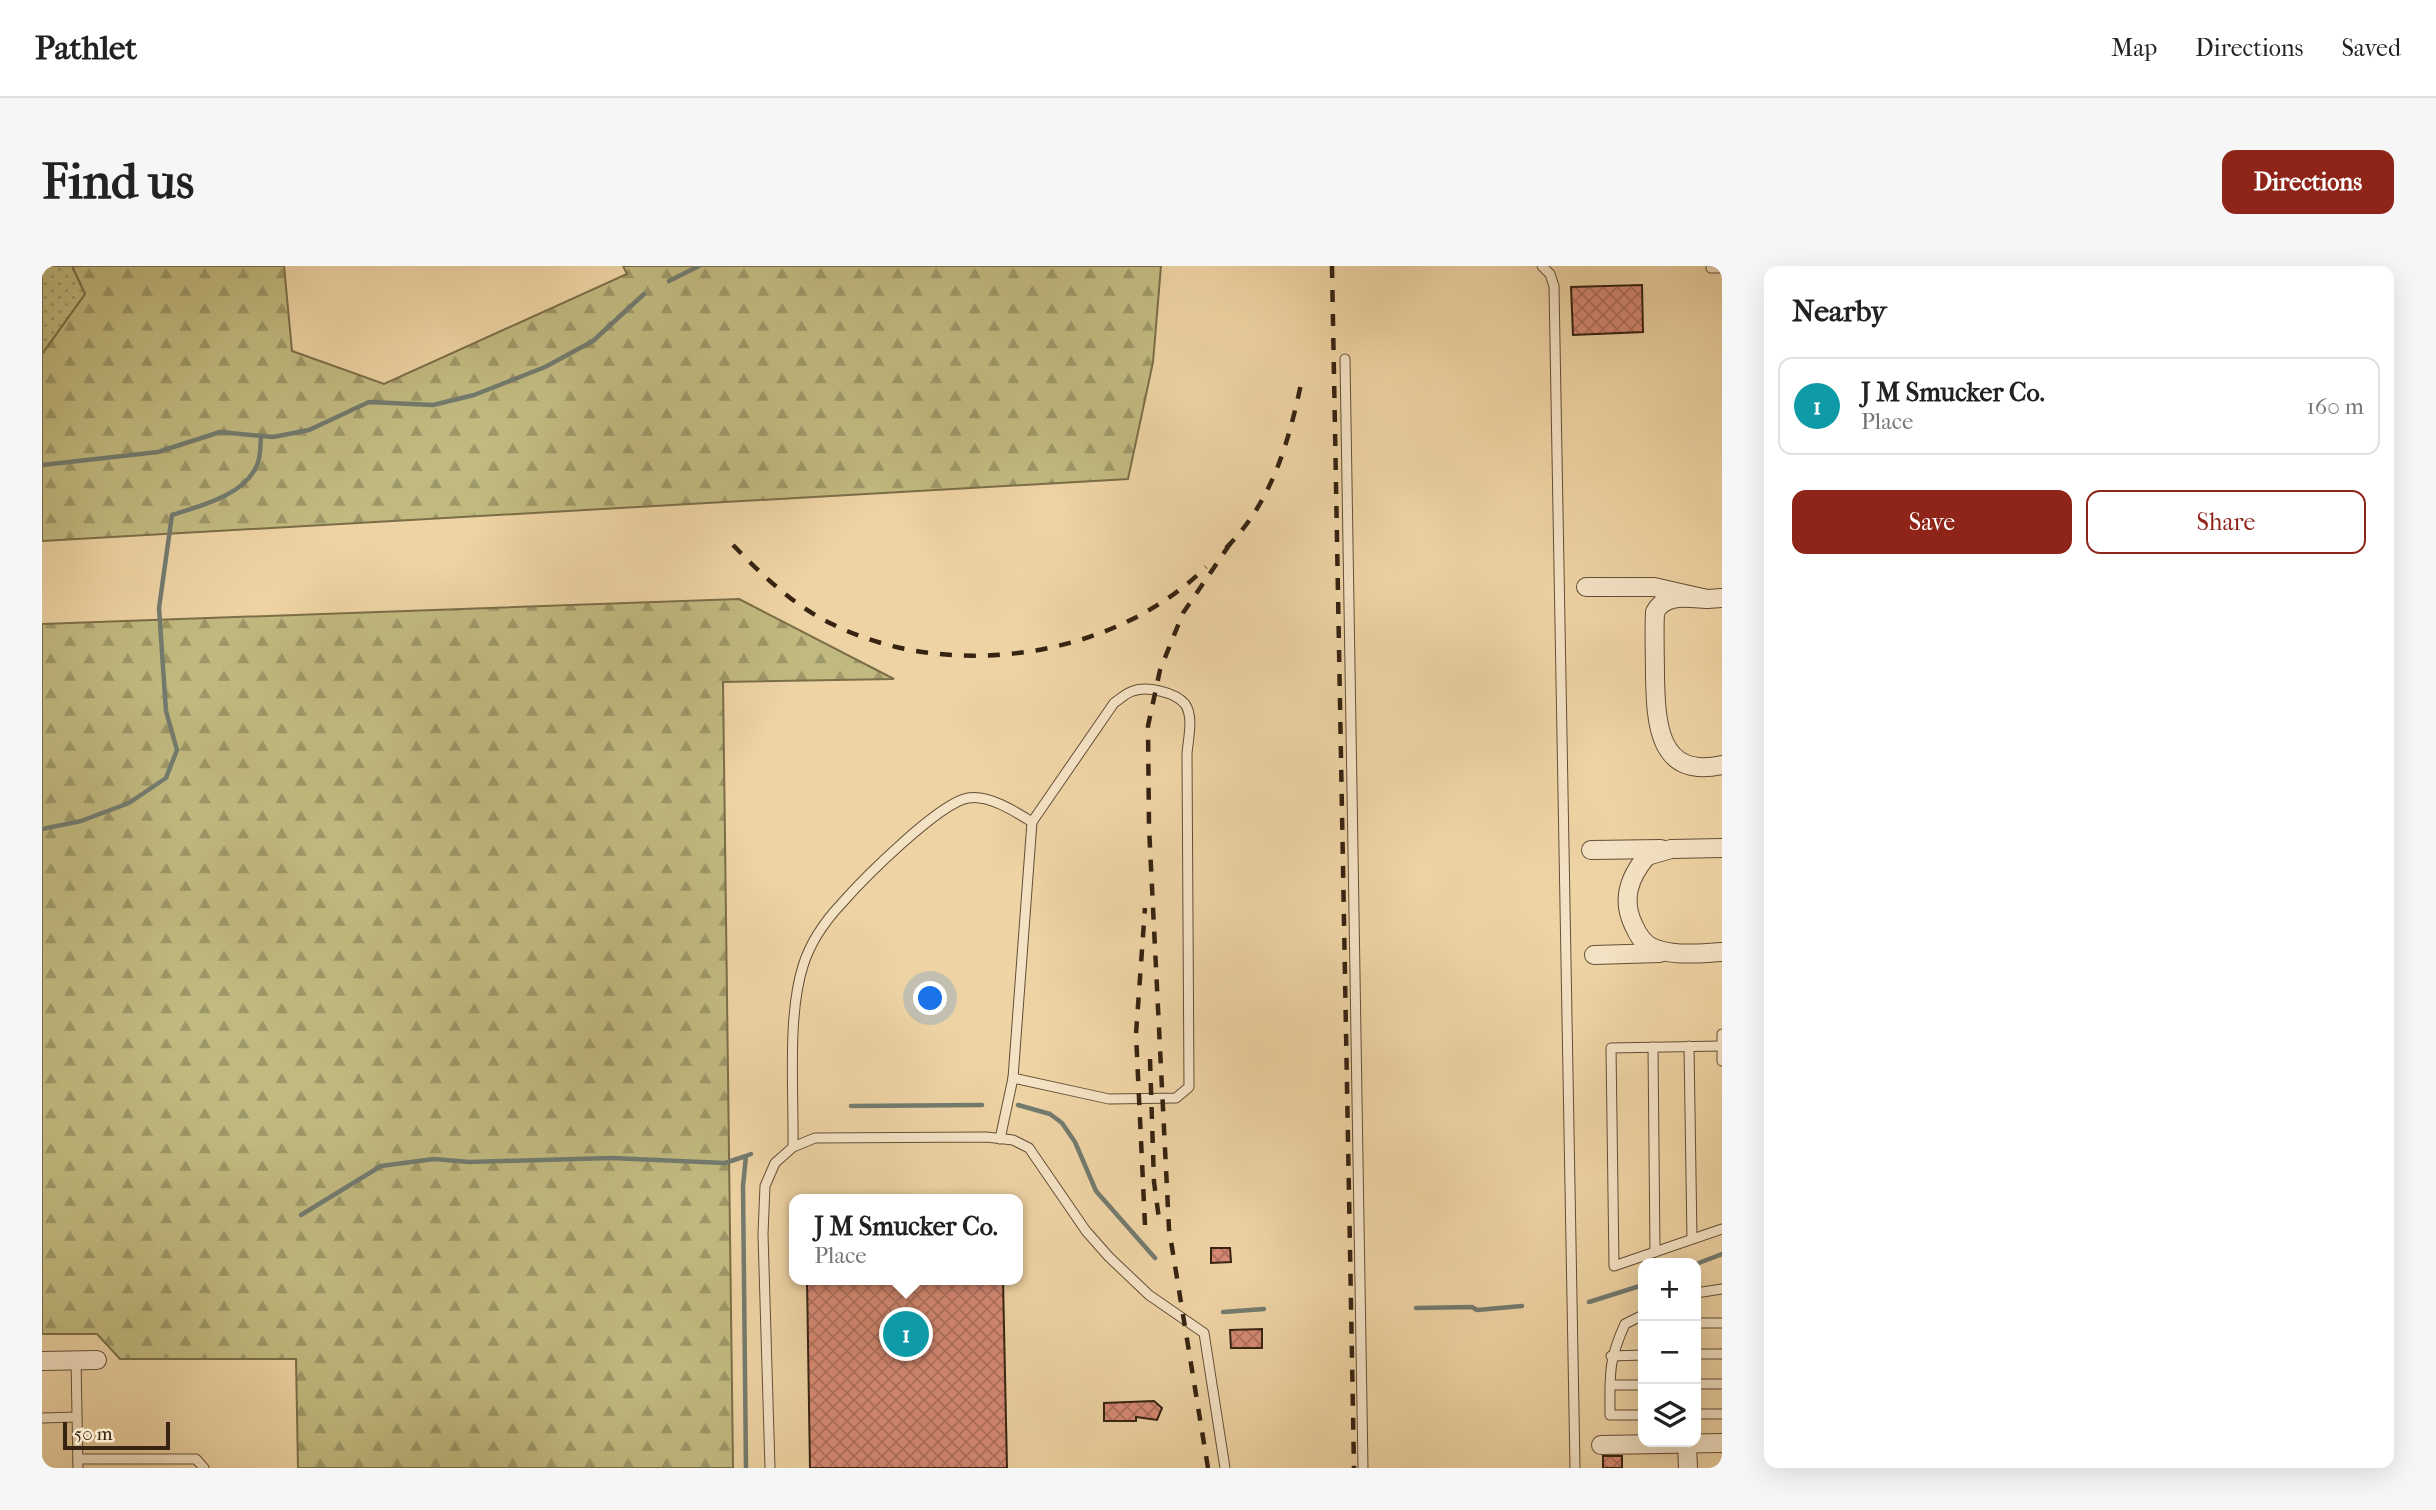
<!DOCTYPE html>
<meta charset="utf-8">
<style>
body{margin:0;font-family:"IM FELL French Canon",serif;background:#f6f6f6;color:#222}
.controls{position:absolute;right:21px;bottom:21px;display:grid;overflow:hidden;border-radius:14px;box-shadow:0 7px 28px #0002}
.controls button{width:63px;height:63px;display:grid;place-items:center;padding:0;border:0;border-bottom:2px solid #e0e0e0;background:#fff;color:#222;font:35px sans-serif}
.scale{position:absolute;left:21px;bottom:18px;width:107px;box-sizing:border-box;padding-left:7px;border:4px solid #362311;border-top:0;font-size:19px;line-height:24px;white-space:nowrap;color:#362311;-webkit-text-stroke:5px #f4e2c4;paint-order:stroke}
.you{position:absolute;left:889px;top:733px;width:24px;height:24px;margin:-18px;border:5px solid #fff;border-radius:50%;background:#1a73e8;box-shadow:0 0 0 10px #1a73e833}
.badge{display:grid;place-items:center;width:46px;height:46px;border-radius:50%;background:#8f2418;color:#fff;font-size:23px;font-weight:700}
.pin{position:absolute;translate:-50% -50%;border:4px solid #fff;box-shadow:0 2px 7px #0006}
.popup{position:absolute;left:747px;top:928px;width:234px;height:91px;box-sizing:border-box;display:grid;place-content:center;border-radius:14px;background:#fff;filter:drop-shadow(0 2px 5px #0005);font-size:23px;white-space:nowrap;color:#767676}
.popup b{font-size:26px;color:#222}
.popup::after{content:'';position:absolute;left:50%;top:100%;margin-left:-14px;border:14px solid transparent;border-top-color:#fff}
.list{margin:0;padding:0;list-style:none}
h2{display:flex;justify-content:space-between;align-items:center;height:91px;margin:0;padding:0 28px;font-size:30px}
h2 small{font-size:23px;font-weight:400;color:#767676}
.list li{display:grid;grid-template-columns:46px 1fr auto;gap:21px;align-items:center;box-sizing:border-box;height:98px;margin:0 14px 14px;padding:0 14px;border:2px solid #e0e0e0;border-radius:14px}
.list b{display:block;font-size:26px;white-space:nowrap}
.list p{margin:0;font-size:23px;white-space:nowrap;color:#767676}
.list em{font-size:23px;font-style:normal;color:#767676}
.actions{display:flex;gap:14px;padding:21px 28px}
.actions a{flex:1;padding:16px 0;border:2px solid #8f2418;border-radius:14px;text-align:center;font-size:24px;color:#8f2418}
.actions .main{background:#8f2418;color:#fff}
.icon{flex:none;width:38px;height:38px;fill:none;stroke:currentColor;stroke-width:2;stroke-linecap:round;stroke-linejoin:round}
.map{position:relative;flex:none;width:1680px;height:1202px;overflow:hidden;border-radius:14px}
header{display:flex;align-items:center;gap:42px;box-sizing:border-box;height:98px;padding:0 35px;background:#fff;border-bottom:2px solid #e0e0e0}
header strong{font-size:33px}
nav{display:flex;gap:38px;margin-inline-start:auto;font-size:24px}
.intro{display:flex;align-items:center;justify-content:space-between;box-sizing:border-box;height:168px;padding:0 42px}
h1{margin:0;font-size:49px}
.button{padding:18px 32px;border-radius:14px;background:#8f2418;color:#fff;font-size:24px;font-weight:700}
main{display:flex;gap:42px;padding:0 42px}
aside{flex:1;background:#fff;border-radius:14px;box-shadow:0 7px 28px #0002}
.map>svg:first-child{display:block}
.forest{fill:url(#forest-firs);stroke:#7c6e48;stroke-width:2}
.park{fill:url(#park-dots);stroke:#7c6e48;stroke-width:2}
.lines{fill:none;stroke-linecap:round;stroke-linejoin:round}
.stream{stroke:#737b6f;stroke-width:4.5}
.building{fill:url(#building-cross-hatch);stroke:#362311;stroke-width:2}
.lane-casing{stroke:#644f36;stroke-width:11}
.street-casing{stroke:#644f36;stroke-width:20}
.lane{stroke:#f4e2c4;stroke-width:9}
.street{stroke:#f4e2c4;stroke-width:18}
.rail{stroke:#362311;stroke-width:4.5;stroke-dasharray:12 12;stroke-linecap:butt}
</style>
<header>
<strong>Pathlet</strong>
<nav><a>Map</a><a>Directions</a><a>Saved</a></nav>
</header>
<div class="intro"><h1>Find us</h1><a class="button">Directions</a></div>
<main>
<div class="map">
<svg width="1680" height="1202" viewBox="0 0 1680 1202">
<defs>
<pattern id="forest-firs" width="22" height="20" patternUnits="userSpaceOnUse" patternTransform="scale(1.75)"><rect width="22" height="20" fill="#c1ba80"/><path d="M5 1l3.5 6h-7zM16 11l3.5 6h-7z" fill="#9e9767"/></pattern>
<pattern id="park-dots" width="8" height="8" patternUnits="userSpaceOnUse" patternTransform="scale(1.75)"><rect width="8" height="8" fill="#c1ba80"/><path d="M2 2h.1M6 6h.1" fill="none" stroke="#9e9767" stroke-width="1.8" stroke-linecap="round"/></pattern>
<pattern id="building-cross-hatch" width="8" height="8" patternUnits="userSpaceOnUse" patternTransform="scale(1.75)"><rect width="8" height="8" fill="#d78a74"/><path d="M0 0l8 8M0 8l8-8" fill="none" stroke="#af705e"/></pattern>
</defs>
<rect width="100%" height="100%" fill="#eed3a4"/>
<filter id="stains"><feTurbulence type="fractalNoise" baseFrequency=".00286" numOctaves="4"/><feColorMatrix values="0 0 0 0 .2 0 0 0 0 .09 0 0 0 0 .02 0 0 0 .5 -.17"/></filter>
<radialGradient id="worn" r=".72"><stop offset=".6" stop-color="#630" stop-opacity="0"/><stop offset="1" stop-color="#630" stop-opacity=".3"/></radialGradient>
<g class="forest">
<polygon points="30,0 242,0 250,85 342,118 585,8 581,0 1119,0 1111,96 1086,213 0,275 0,88 43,28"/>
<polygon points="697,333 852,413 681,416 691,1202 256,1202 254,1093 78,1093 55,1068 0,1068 0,358"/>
</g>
<polygon class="park" points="0,0 30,0 43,28 0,88"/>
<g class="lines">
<g class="stream">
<polyline points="627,15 657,0"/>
<polyline points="0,199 116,186 178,166 231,171 267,164 327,136 391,139 432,129 503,101 551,75 602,28"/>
<path d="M0,563L39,555L87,537L124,512L135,484L124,445L117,342L130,249C158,240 203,229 215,199C219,191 218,180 219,171"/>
<polyline points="976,839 1008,848 1020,857 1033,876 1054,925 1113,992"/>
<polyline points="809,840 940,839"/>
<polyline points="259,949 339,900 392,893 427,896 569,892 683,897 704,890"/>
<polyline points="1654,998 1680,988"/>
<polyline points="1547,1036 1601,1019"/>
<polyline points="1374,1042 1430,1041 1435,1044 1480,1040"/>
<polyline points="1181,1046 1222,1043"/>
<polyline points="704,1202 701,920 704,890 709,888"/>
</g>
</g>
<g class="building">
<polygon points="1600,19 1601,66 1531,69 1529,21"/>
<polygon points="1169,982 1188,982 1189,996 1169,997"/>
<polygon points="765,1014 961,1014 965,1202 768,1202"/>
<polygon points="1220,1063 1220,1082 1189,1082 1188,1064"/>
<polygon points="1112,1135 1120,1142 1115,1154 1094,1151 1094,1155 1062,1155 1062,1137"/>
<rect x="1561" y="1190" width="19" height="12"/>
</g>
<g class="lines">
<defs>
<g id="lane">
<polyline points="1500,0 1508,8 1512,20 1533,1202"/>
<polyline points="1669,2 1680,2"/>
<polyline points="1303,93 1321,1202"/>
<polyline points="1680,768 1680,795"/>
<polyline points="1647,780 1650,973"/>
<polyline points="1679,780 1569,782 1572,1000 1680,963"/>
<polyline points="1611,781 1613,986"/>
<path d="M971,812L1067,833L1134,832L1147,821L1145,488C1146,473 1152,451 1143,438C1133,426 1105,420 1091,425C1084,427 1078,433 1072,437L990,556"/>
<path d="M751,881C752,828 745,750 761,700C768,677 784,654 800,637C822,612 897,537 926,532C946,528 974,546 990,556L971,812L958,873"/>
<polyline points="1654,1027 1680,1023"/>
<path d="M1601,1049L1583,1058C1566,1095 1568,1109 1568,1149H1601"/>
<polyline points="1654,1057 1680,1057"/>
<polyline points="1654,1088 1680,1088"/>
<polyline points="1569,1090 1601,1089"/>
<polyline points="34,1094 36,1202"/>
<polyline points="1654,1118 1680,1118"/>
<polyline points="1568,1119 1601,1119"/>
<polyline points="1654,1148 1680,1148"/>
<polyline points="0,1152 35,1151"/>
<polyline points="36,1193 154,1193 162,1202"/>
<polyline points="728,1202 721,968 723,920 733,897 751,881 773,872 944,871 971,874 987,882 1044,965 1067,991 1107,1029 1162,1067 1183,1202"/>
</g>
<g id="street">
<polyline points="1544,321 1612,321 1665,333 1680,332"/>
<path d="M1665,333C1646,332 1623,327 1613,346C1612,368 1613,390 1613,411C1614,457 1616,513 1680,499"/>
<path d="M1680,582L1629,583L1605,590C1587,611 1579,634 1592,660C1596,669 1600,676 1609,681C1630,691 1658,687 1680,686"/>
<polyline points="1549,584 1619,583"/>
<polyline points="1552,689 1618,687"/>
<polyline points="0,1095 55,1094"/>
<polyline points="1645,1178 1646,1202"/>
<polyline points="1559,1179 1680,1177"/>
</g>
</defs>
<use href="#lane" class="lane-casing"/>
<use href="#street" class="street-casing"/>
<use href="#lane" class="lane"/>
<use href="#street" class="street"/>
<g class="rail">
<polyline points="1290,0 1312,1202"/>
<path d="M691,279C720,309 752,340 790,358C906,416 1071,393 1164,301"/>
<path d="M1184,282C1229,237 1246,179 1259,118"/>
<polyline points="1108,793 1112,916 1118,960"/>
<polyline points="1103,959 1094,768 1103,642"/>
<polyline points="1166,1202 1127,963 1107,561 1106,460 1118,404 1141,347 1190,275"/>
</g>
</g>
<rect width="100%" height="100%" filter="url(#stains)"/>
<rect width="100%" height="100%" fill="url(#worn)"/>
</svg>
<div class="controls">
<button>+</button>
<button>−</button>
<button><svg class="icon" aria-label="layers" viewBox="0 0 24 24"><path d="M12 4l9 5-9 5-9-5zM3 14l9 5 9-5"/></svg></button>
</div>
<div class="scale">50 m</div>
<div class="you"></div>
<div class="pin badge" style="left:864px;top:1068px;background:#0f9aa8">1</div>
<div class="popup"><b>J M Smucker Co.</b>Place</div>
</div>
<aside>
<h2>Nearby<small></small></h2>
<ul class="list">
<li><span class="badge" style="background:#0f9aa8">1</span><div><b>J M Smucker Co.</b><p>Place</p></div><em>160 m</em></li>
</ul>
<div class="actions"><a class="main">Save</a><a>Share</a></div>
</aside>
</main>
